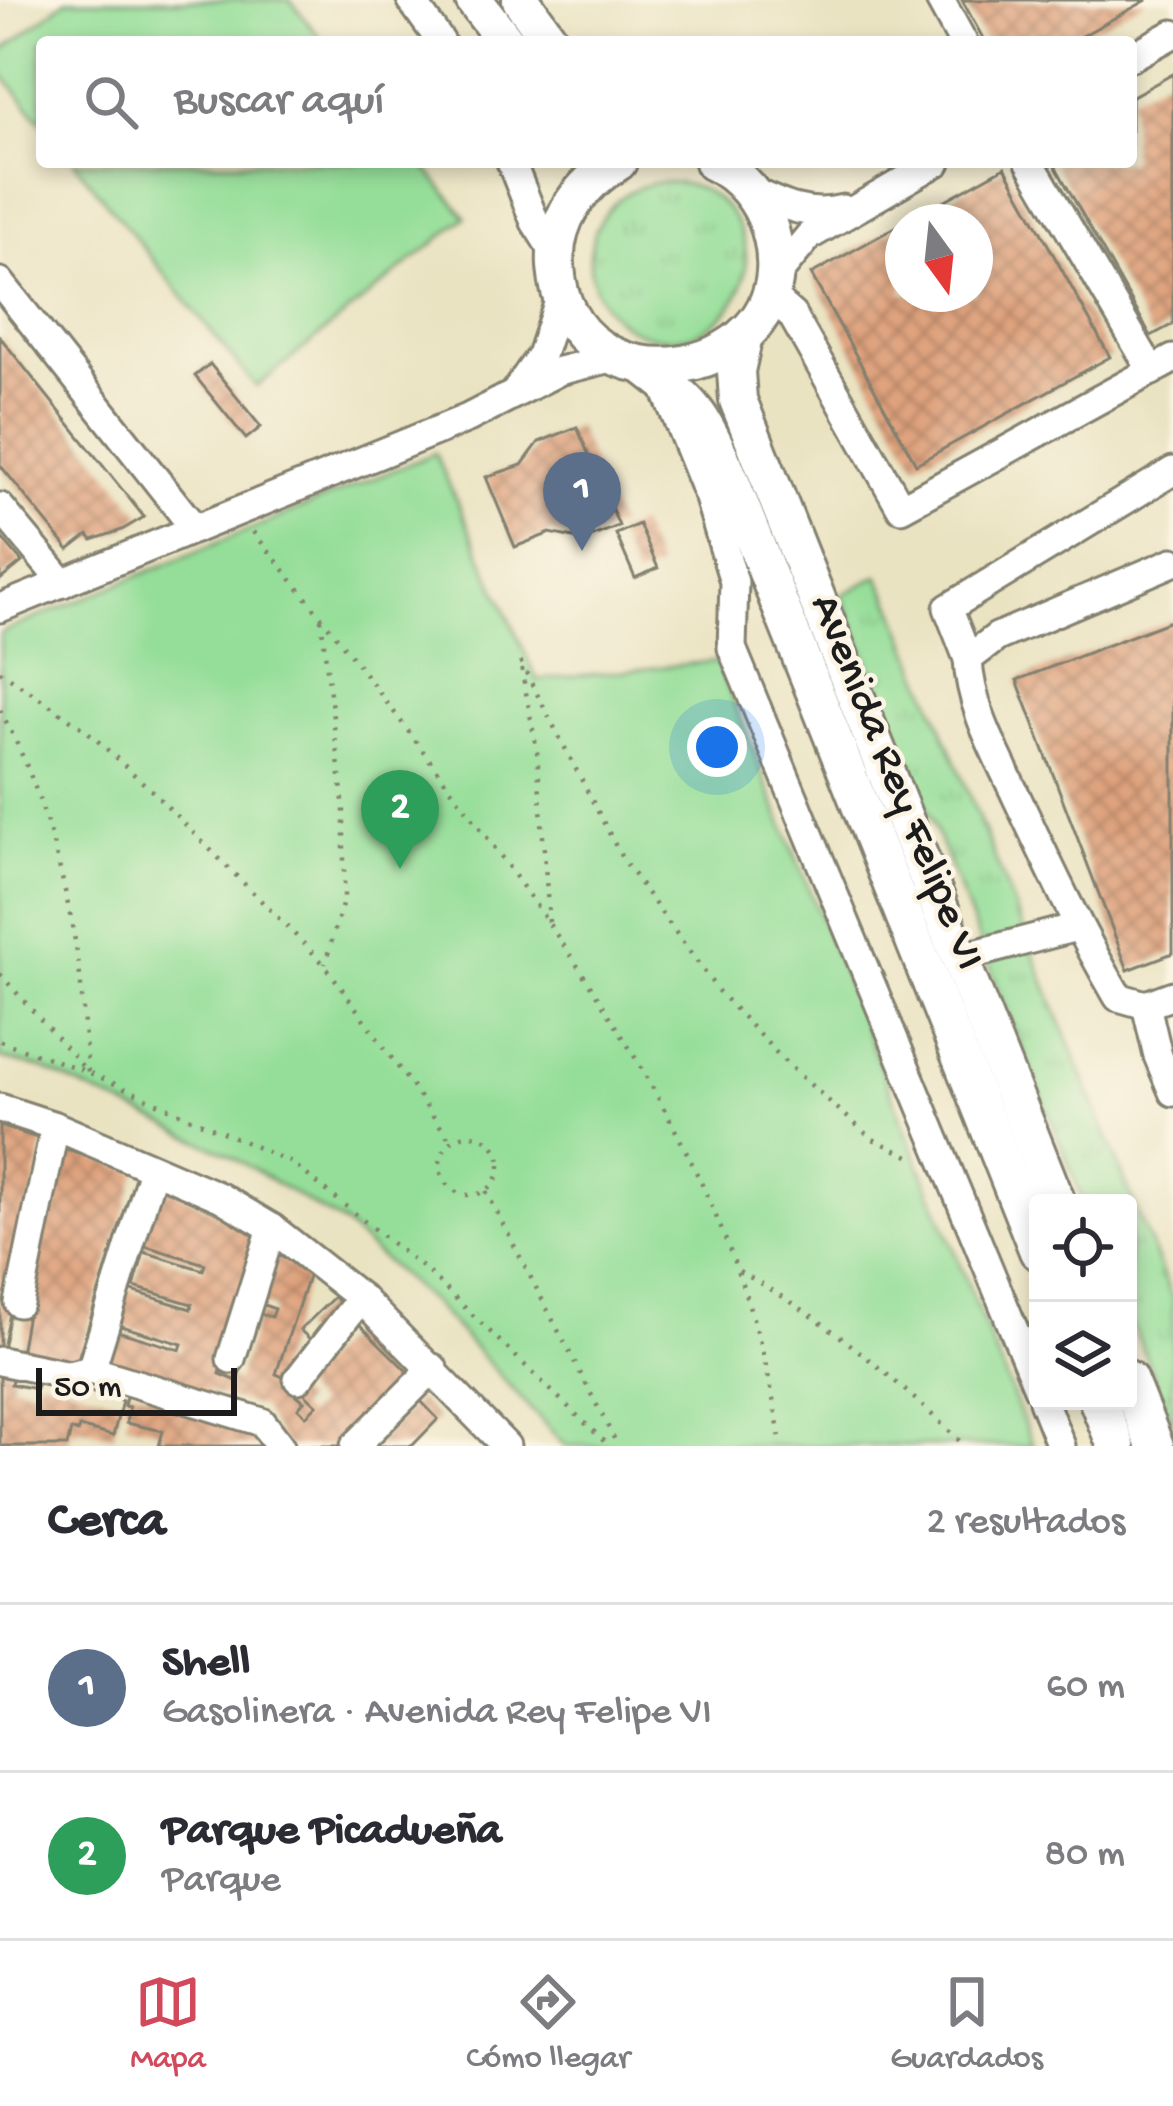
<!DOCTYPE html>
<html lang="es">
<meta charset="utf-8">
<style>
body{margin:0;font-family:"Gochi Hand",sans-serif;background:#f2f2f3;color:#2b2b33}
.controls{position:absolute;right:36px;bottom:36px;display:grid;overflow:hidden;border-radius:12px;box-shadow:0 6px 18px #0003}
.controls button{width:108px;height:108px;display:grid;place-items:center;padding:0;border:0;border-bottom:3px solid #e1e1e2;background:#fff;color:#2b2b33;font:60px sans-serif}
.compass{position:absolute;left:885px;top:204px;width:108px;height:108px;border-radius:50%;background:#fff;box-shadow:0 6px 18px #0003;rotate:165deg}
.scale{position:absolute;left:36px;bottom:30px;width:201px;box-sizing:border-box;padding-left:12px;border:6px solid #1c1c1c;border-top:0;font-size:33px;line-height:42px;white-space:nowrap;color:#1c1c1c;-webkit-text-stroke:9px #fcf5e5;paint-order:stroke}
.you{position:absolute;left:717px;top:747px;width:42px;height:42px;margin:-30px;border:9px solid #fff;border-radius:50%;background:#1a73e8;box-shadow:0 0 0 18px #1a73e833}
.badge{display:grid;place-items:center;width:78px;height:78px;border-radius:50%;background:#d1495b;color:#fff;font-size:39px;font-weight:700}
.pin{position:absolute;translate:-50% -99px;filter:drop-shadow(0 3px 6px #0008)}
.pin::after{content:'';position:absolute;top:63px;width:42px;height:36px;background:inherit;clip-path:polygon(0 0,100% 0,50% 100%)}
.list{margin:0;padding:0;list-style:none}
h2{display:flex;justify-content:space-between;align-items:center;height:156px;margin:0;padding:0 48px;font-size:51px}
h2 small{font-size:39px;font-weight:400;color:#7c7c81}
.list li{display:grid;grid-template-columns:78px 1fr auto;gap:36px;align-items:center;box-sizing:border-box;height:168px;padding:0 48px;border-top:3px solid #e1e1e2}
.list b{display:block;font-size:45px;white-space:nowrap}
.list p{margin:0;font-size:39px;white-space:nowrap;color:#7c7c81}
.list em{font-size:39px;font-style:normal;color:#7c7c81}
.icon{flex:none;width:66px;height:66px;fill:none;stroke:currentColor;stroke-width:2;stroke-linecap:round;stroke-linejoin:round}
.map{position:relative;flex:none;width:1173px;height:1446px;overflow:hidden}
.search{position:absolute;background:#fff;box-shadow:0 6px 18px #0003;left:36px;right:36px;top:36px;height:132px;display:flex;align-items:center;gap:30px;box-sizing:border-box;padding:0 42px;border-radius:12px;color:#7c7c81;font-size:45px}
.sheet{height:492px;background:#fff}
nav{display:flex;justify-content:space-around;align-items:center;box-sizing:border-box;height:168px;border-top:3px solid #e1e1e2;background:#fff;font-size:33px;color:#7c7c81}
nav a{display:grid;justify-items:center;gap:6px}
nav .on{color:#d1495b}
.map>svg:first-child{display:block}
.grass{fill:url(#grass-tufts);stroke:#587d5a;stroke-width:3}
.park{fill:#95de99;stroke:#587d5a;stroke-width:3}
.building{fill:url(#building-cross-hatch)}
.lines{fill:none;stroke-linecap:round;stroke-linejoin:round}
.minor-casing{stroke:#83806f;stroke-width:33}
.major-casing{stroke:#83806f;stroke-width:42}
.path{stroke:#83806f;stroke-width:4.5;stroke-dasharray:3 9;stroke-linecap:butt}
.minor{stroke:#fff;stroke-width:27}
.major{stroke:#fff;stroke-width:36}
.labels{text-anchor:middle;stroke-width:9;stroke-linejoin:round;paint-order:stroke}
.street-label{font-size:45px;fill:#1c1c1c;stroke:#fcf5e5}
</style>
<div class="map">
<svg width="1173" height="1446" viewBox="0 0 1173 1446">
<defs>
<pattern id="grass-tufts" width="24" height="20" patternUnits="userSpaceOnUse" patternTransform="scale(3)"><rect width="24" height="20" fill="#95de99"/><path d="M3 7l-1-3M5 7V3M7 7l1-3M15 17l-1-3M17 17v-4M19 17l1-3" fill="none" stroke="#80be83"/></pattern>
<pattern id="building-cross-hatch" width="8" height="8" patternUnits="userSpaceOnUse" patternTransform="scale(3)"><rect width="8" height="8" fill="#dfa37e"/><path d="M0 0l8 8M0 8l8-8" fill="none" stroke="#b48466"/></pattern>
</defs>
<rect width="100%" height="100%" fill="#fcf5e5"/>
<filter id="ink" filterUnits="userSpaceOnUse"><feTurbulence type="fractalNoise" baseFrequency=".00833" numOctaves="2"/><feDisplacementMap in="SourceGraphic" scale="24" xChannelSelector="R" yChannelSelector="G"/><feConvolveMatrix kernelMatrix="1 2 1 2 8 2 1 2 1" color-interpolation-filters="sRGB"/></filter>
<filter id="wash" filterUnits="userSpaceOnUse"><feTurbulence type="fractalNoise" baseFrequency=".004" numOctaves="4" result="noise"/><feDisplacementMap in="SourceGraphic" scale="48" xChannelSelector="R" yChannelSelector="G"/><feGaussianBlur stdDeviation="2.7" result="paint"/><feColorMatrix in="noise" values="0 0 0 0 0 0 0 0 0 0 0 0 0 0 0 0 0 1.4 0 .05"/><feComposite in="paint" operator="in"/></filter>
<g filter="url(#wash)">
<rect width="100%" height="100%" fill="#eae3c2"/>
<g class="grass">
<circle cx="668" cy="260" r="78"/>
<polygon points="878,576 891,601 1173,1300 1173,1426 1128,1313 1128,1203 1084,1203 842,595"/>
</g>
<g class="park">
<polygon points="66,0 290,0 324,42 42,42 42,123 0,71 0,53"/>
<polygon points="74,162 421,162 466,217 256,387"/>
<polygon points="435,453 537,680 717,661 1033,1446 565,1446 435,1306 342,1223 228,1154 41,1068 0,1058 0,633"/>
</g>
<g id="blocks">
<g class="building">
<polygon points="962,0 1147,0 1071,42 985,42"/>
<polygon points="1173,74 1173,324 1151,336 1053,162 1131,162 1131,97"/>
<polygon points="1005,167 1110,357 916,464 811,274 903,223 903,294 975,294 975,222 906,222"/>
<polygon points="0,337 144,517 122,530 92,540 88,535 69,550 0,465"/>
<polygon points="210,364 261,427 246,439 195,376"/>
<polygon points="577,427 619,526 583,540 550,533 515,547 486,477 522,465 539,442"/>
<polygon points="639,524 658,568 635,578 616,534"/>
<polygon points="0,536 22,562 0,580"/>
<polygon points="1173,620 1173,953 1128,970 1017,680"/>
<polygon points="0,1126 44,1140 2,1354 0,1354"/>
<polygon points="57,1146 137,1172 77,1362 20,1353"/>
<polygon points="159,1183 221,1214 262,1241 220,1374 237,1381 258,1313 272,1317 275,1309 261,1304 278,1255 310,1271 276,1374 297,1383 291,1390 304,1401 298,1408 306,1416 317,1405 298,1387 358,1323 411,1375 347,1446 285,1446 261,1407 104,1364 114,1330 180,1350 182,1344 114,1324 126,1289 191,1309 192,1304 134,1287 144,1252 203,1270 205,1264 142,1245"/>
<polygon points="334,1297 344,1306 313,1342 300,1330"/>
<polygon points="0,1367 14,1371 11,1384 36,1389 39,1377 122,1401 113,1436 79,1427 78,1432 71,1430 67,1446 0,1446"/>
<polygon points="128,1388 250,1424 263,1446 159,1446 163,1431 126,1423 129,1407 124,1406"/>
<polygon points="419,1399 438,1419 412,1446 373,1446"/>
</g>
</g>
</g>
<g filter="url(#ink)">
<use href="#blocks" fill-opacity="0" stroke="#83806f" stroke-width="3"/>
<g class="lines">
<defs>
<g id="minor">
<polyline points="411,0 441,42"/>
<polyline points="940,0 963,42"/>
<polyline points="1131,57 1173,34"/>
<polyline points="511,162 535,222 556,255"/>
<polyline points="1030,162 1152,371"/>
<path d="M750,190C782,205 808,218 843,209"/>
<polyline points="772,281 809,236 937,162"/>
<polyline points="0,282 195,529"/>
<polyline points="769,295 792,315 901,508 1173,359"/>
<polyline points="518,388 541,355 561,295"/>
<polyline points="665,389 709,498 734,582 732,648 1038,1388"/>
<polyline points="0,507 63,583"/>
<path d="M1173,562L997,637L968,659C970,708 997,754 1017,798C1049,866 1080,932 1118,997L1146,1005L1173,995"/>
<polyline points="0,608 468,418 559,371 615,357"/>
<polyline points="968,659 948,608 1173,471"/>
<polyline points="959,958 1077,927"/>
<polyline points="1146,1005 1158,1056 1173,1092"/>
<polyline points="0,1108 55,1126 220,1197 272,1228 361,1298 506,1446"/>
<polyline points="19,1303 55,1126"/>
<polyline points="231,1359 272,1228"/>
<polyline points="0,1361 69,1375 91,1370 262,1422 280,1446"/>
<polyline points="91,1370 153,1170"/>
<polyline points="298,1379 361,1298"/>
<polyline points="1043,1401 1061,1446"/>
<polyline points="355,1446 433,1368"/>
</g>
<g id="major">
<polyline points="474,0 506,42"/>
<polyline points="521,0 551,42"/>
<path d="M618,162C580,184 553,220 556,266C566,424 814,381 770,230C762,201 741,175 713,162"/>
<polyline points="744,335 736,371 738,400 1057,1203"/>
<path d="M645,367C696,406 701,413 727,472L1038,1251"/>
<polyline points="1128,1379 1155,1446"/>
<polyline points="1098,1401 1116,1446"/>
</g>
</defs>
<use href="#minor" class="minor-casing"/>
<use href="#major" class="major-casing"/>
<g class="path">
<path d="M253,532C321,614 385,699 448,785C595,981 747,1197 781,1446"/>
<polyline points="321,619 344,809 344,898 325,964"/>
<polyline points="0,671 87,731 152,791 325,965 451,1141"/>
<path d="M0,710C39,781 61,862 75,941C83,984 83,1029 88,1072"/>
<polyline points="549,922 537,751 520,661 623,860 719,992 787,1064 871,1138 913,1158"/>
<polyline points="0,974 84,1068"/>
<polyline points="0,1041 88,1072 292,1163 430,1274 609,1446"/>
<circle cx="470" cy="1165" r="30"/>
<polyline points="486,1191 618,1446"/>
<path d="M739,1271C830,1321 891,1375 965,1446"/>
</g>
<use href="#minor" class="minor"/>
<use href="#major" class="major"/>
</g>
</g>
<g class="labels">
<g class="street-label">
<text transform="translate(902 780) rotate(68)" y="16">Avenida Rey Felipe VI</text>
</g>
</g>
</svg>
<div class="controls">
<button><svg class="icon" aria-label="locate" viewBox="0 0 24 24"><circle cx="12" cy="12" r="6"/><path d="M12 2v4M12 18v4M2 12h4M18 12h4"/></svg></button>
<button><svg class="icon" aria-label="layers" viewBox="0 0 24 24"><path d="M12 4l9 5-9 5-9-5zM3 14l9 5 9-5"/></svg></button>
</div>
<svg class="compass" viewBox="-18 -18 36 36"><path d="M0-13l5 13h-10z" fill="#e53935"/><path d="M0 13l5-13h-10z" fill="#7c7c81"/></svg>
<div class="scale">50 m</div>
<div class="you"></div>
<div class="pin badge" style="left:582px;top:551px;background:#5c6f8a">1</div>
<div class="pin badge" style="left:400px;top:869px;background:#2e9e5b">2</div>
<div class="search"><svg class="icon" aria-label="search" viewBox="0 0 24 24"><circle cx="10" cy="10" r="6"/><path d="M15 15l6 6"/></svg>Buscar aquí</div>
</div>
<section class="sheet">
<h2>Cerca<small>2 resultados</small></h2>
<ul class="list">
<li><span class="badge" style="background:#5c6f8a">1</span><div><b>Shell</b><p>Gasolinera · Avenida Rey Felipe VI</p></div><em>60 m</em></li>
<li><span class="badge" style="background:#2e9e5b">2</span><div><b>Parque Picadueña</b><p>Parque</p></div><em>80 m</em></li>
</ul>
</section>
<nav>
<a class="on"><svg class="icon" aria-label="map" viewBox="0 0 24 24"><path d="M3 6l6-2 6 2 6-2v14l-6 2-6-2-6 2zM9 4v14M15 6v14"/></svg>Mapa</a>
<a><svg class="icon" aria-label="directions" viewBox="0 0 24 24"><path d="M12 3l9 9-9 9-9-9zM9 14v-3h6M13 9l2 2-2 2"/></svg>Cómo llegar</a>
<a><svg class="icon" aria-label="saved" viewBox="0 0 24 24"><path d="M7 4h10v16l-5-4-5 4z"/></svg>Guardados</a>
</nav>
